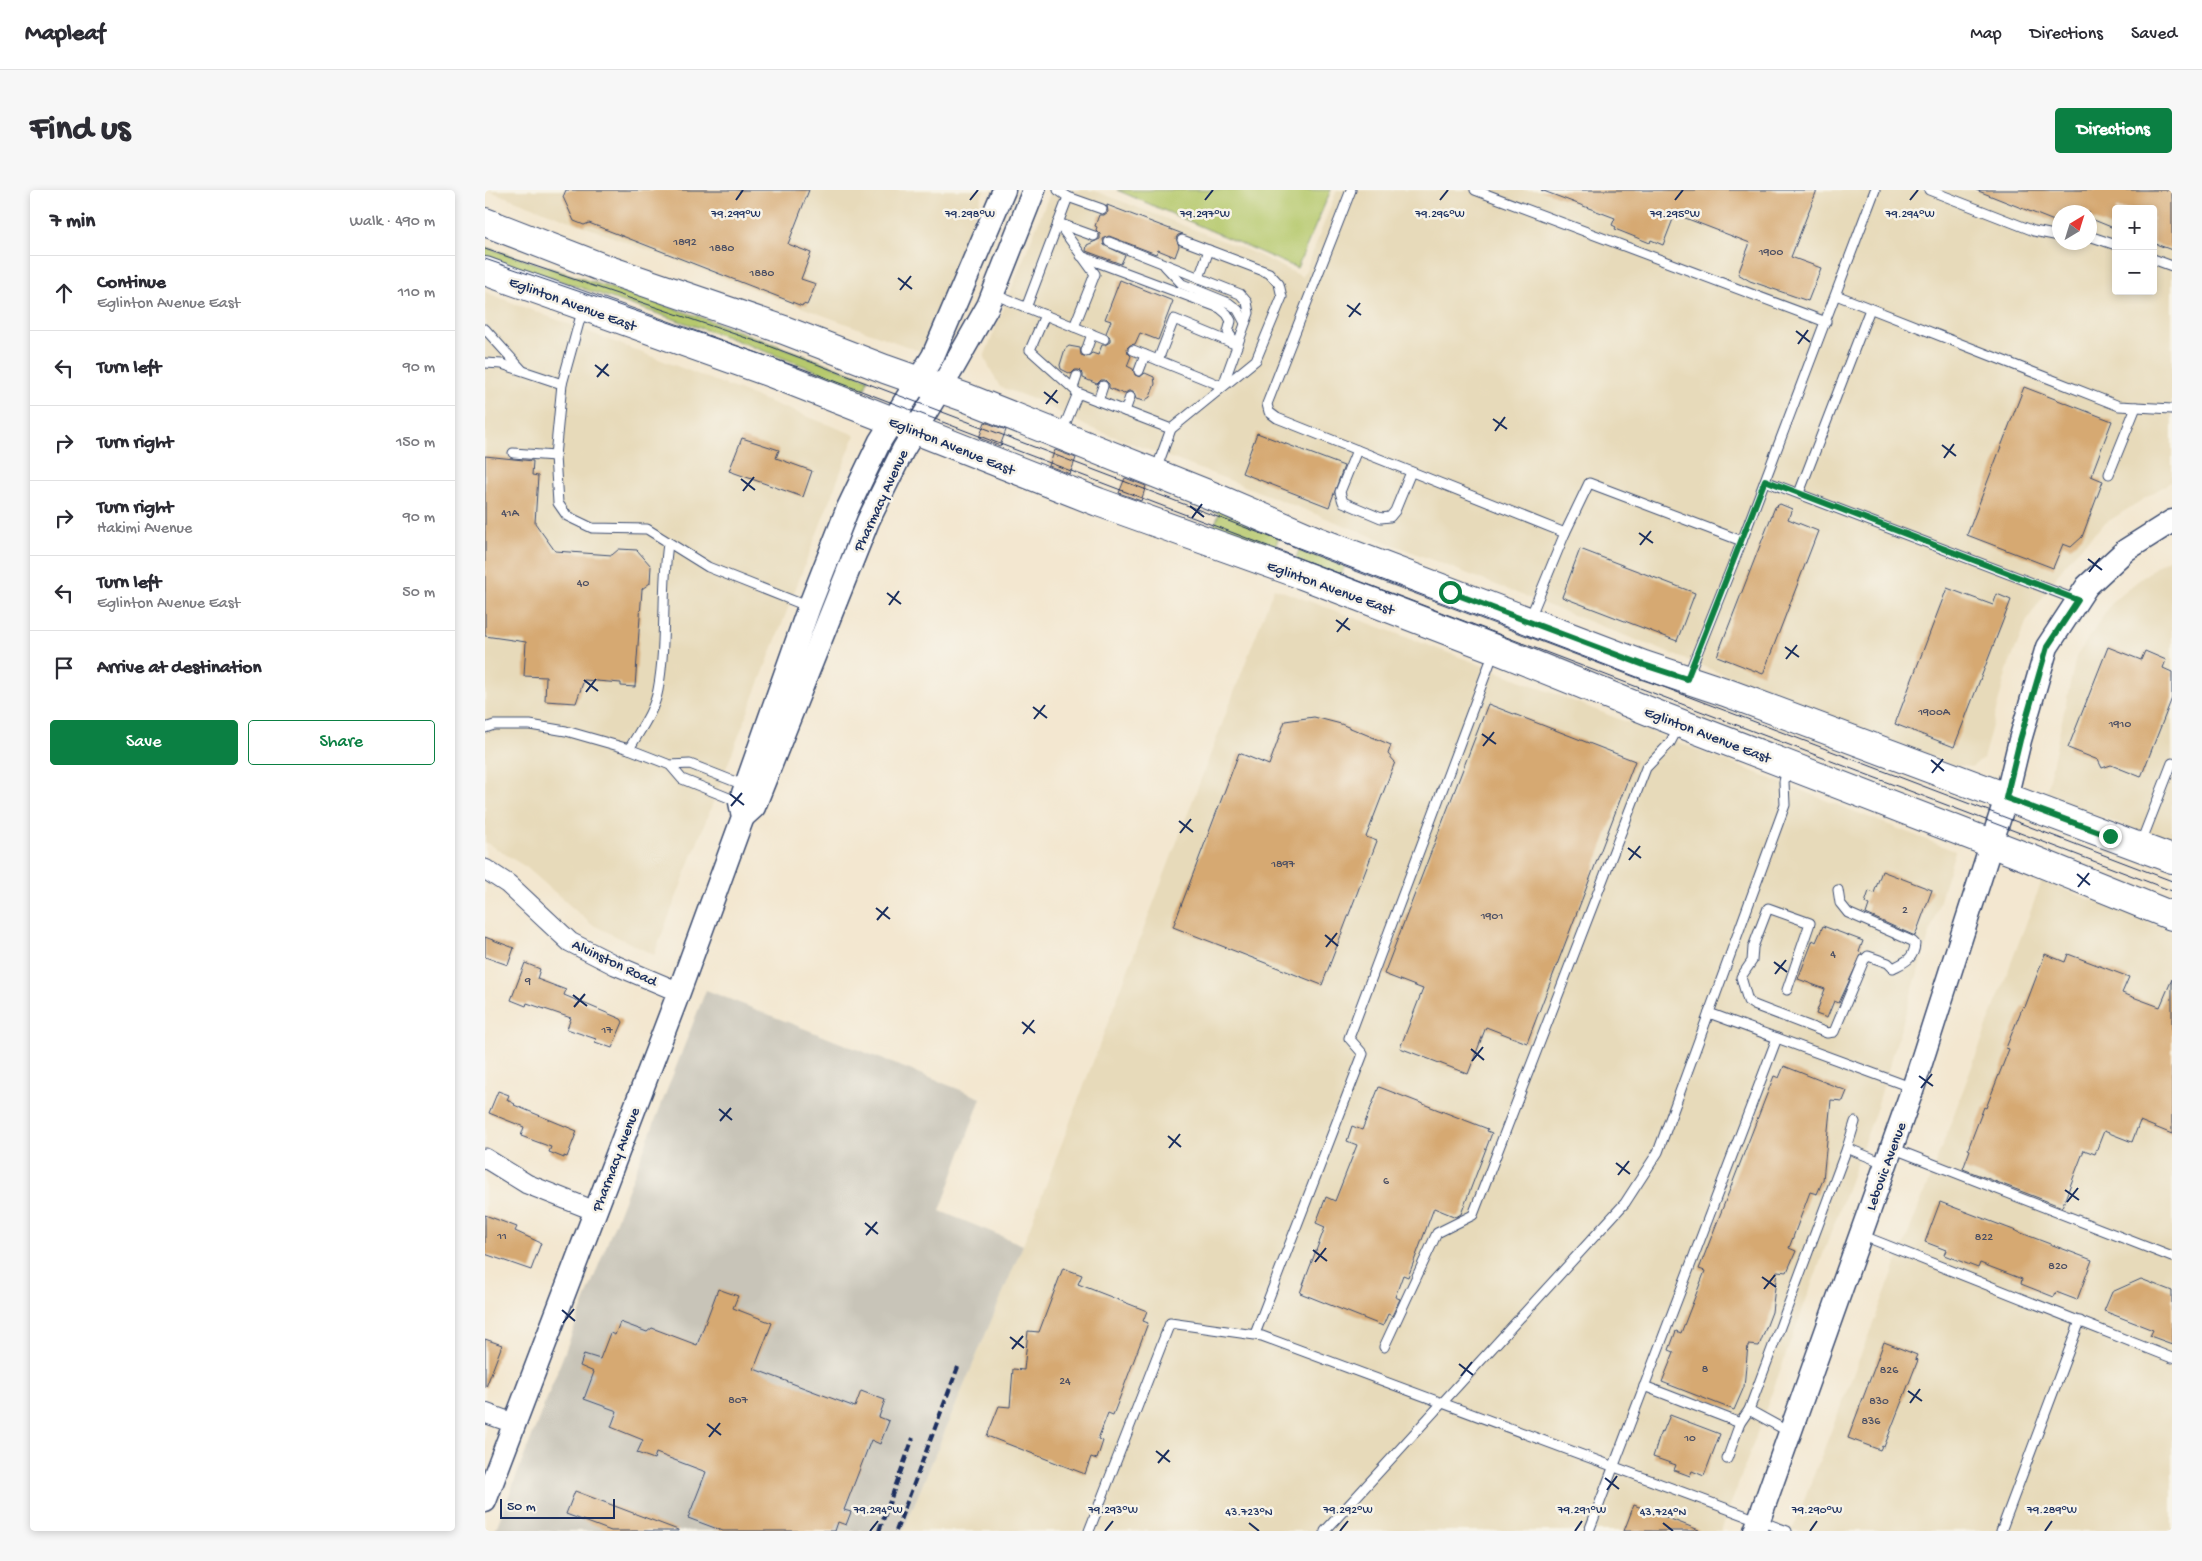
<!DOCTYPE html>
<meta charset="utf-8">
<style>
body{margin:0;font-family:"Gochi Hand",sans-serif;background:#f7f7f7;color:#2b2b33}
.controls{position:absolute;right:15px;top:15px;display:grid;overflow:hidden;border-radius:5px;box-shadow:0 2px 8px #0003}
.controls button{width:45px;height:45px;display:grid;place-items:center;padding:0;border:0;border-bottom:1px solid #e1e1e2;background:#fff;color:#2b2b33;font:25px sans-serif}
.compass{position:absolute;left:1567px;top:15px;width:45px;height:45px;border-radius:50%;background:#fff;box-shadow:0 2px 8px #0003;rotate:38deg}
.scale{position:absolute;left:15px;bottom:12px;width:115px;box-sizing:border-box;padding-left:5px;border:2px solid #1b2f5e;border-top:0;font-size:14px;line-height:18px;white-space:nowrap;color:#1b2f5e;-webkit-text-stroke:4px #f7f3e8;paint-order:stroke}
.stop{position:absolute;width:15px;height:15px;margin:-11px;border:4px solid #0b8043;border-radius:50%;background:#fff}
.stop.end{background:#0b8043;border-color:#fff;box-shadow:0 1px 5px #0008}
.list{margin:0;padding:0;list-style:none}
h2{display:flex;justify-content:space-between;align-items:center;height:65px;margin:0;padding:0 20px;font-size:21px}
h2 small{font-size:16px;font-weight:400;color:#7c7c81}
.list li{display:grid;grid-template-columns:32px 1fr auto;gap:15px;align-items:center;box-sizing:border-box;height:75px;padding:0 20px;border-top:1px solid #e1e1e2}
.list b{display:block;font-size:19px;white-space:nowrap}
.list p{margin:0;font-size:16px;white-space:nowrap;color:#7c7c81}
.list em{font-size:16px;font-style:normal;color:#7c7c81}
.actions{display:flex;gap:10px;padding:15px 20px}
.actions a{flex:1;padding:11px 0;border:1px solid #0b8043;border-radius:5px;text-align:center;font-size:18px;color:#0b8043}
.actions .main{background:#0b8043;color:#fff}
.icon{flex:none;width:28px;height:28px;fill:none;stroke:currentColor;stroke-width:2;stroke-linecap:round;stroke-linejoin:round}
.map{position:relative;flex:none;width:1687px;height:1341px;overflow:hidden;border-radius:5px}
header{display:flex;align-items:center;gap:30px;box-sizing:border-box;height:70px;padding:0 25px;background:#fff;border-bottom:1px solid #e1e1e2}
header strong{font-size:24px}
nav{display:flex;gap:28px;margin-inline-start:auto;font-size:18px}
.intro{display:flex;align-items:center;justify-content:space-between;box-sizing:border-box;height:120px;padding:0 30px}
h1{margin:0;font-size:35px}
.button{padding:12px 22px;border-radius:5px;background:#0b8043;color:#fff;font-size:18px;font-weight:700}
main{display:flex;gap:30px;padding:0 30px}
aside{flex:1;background:#fff;border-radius:5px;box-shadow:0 2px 8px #0003}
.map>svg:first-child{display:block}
.built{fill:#e7daba;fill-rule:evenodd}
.industrial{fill:#c8c4b8}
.green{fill:#b6c96d;stroke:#687c66}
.building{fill:#d6a972}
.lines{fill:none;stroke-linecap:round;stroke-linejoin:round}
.service-casing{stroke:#3b4b6f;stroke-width:11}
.minor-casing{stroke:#3b4b6f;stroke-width:21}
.tertiary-casing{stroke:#3b4b6f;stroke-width:25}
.primary-casing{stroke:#3b4b6f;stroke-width:30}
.service{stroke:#fff;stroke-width:9}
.minor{stroke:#fff;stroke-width:19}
.tertiary{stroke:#fff;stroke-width:22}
.primary{stroke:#fff;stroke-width:28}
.tram{stroke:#1b2f5e;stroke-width:1}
.rail{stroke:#1b2f5e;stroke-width:4;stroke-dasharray:8 4;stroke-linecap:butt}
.route{stroke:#0b8043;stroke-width:6}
.ticks{fill:none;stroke:#1b2f5e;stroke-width:2}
.labels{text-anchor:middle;stroke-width:5;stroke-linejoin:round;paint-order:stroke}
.number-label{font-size:12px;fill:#4a4e63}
.street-label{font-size:15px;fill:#1b2f5e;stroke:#f7f3e8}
.ticks-label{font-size:12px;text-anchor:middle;fill:#1b2f5e;stroke:#f7f3e8;stroke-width:5;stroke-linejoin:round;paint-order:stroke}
</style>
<header>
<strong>Mapleaf</strong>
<nav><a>Map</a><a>Directions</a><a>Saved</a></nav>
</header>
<div class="intro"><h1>Find us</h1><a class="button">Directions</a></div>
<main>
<aside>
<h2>7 min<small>Walk · 490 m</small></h2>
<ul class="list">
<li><svg class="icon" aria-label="ahead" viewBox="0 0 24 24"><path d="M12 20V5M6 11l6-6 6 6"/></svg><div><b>Continue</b><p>Eglinton Avenue East</p></div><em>110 m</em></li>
<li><svg class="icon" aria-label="left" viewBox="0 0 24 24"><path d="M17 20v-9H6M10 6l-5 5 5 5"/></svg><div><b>Turn left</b></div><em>90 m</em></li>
<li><svg class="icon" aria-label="right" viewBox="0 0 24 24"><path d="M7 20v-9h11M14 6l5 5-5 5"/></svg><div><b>Turn right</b></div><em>150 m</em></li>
<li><svg class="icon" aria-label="right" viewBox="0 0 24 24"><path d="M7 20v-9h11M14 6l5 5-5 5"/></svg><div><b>Turn right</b><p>Hakimi Avenue</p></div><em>90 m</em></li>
<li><svg class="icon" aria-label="left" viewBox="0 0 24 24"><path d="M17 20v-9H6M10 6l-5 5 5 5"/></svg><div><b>Turn left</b><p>Eglinton Avenue East</p></div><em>50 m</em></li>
<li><svg class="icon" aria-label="arrive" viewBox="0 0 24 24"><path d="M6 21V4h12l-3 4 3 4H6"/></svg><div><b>Arrive at destination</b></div></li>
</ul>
<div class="actions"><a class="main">Save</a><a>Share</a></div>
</aside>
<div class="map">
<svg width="1687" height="1341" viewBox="0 0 1687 1341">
<rect width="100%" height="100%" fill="#f7f3e8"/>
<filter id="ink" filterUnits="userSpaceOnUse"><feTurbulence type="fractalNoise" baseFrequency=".02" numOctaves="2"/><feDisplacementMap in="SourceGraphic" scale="10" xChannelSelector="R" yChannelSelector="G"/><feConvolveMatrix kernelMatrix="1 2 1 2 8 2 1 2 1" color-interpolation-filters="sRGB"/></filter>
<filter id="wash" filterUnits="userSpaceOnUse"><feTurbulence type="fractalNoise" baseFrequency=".0096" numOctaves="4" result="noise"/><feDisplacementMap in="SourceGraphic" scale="20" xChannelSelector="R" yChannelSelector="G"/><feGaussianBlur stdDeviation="1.12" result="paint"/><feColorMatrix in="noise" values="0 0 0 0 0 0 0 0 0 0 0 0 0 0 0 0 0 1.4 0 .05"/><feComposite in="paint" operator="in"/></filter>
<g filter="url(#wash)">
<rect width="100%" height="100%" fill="#f3e7d0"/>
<g class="built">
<polygon points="2,0 499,0 437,162"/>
<path d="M566,0H608L771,64L818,87L852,0H1687V291L1619,334L1583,370L1542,430L1522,480L1498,569L1486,577L1469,575L739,288L603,237L551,210L515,197L499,167ZM1631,19H1668V101H1631ZM1574,22H1604V52H1574Z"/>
<polygon points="0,102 370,245 169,765 106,734 41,677 0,652"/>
<polygon points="1687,367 1687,652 1560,608 1591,467 1629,410 1673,375"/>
<polygon points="789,398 991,473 1470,661 1390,923 1236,1341 418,1341 538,1055"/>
<polygon points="1557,691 1687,741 1687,1341 1307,1341 1443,993"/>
</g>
<polygon class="industrial" points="221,800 496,908 455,1021 538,1055 418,1341 10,1341"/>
<g class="green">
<polygon points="632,0 846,0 812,78"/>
<polygon points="0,57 218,128 383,189 380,199 242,147 19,72 16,77 0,71"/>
<polygon points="714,310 794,346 788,363 728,340 734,323 711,315"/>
<polygon points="817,353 862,370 854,391 809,373"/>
</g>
<g id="blocks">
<g class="building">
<polygon points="81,0 324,0 303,54 326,63 316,89 331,94 322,115 318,114 317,116 104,33 99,35 89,31 78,7"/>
<polygon points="1056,0 1332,0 1306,67 1336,78 1323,111 1265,91 1253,84 1265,53 1190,24 1178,55 1166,50 1165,53 1130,39 1131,37 1127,35 1130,28"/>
<polygon points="1491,0 1687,0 1687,60 1668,53 1668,19 1631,19 1631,39 1604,28 1604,22 1574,22 1574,33"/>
<polygon points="622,15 698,44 693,45 691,48 694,56 690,67 673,60 671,64 624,46 618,49 619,55 640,65 636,74 601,61 602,55 615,49 615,44 611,40 612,37 610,36 614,25 619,25 623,22"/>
<polygon points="635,90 688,111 673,150 655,143 650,154 645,155 642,158 643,163 646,166 642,176 648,179 650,185 655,187 660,183 669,187 670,194 665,207 659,211 651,209 648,201 643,201 639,204 624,198 624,194 620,190 616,190 612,194 598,188 598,184 594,180 590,180 586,184 576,179 575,175 580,159 584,156 595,158 596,165 602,167 607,163 613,165 617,155 620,155 625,152 625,148 621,143 626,131 620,129"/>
<polygon points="1539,197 1627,231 1606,286 1618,291 1597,347 1586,357 1578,354 1568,378 1482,345"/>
<polygon points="500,232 521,240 515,256 494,248"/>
<polygon points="772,243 859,276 844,317 757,283"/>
<polygon points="257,248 294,260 291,268 327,281 318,307 244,281"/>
<polygon points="570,260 591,268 585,284 564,276"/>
<polygon points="0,266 48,271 47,285 53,286 50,333 70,361 127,365 134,359 152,360 166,376 165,393 157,399 150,497 136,496 136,493 99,490 91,513 60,511 61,487 39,486 41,452 0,446"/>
<polygon points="640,288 661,296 656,311 634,303"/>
<polygon points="1295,314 1307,319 1303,329 1333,341 1278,484 1232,466 1290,317"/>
<polygon points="1095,359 1210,403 1192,451 1077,407"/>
<polygon points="1462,398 1508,415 1512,404 1526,410 1469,557 1410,534"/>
<polygon points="1623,457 1656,470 1660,461 1681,470 1678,478 1687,482 1687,508 1656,587 1626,575 1617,578 1613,570 1583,558"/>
<polygon points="1003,514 1150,571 1042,853 1001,837 983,884 915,858 938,799 899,784"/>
<polygon points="829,527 856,534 906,555 903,564 910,572 881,647 892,651 837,795 688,737 754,563 784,575 800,531"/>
<polygon points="1397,681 1447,700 1430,746 1381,724 1384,715 1380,713 1384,701 1389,703"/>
<polygon points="1338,736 1378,751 1374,762 1377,763 1354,813 1349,811 1342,828 1331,824 1340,799 1313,789 1328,750 1331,752"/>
<polygon points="0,747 29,758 23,775 0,767"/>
<polygon points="1560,764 1580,772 1583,764 1644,787 1637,803 1675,817 1687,789 1687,944 1655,931 1647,952 1619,941 1610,964 1599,960 1577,1017 1478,979 1485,960 1483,959 1499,917 1501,918 1524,859 1521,858 1538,816 1540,817"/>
<polygon points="40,773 55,779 52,789 81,800 79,805 136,829 138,832 127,858 110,852 111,849 82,839 86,828 42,813 41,816 26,810"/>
<polygon points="1299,876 1362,901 1358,911 1346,910 1338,990 1332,1004 1325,1002 1304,1058 1311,1061 1302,1082 1292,1081 1287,1122 1274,1156 1263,1155 1259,1197 1249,1220 1177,1192 1189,1162 1184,1160 1191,1141 1196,1143 1220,1081 1214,1079 1289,886 1294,888"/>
<polygon points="894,897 1003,939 1002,941 1007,943 976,1024 971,1027 949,1018 923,1087 918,1085 910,1107 915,1109 907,1126 903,1124 898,1136 815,1103 840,1037 831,1033 841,1007 850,1011 872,955 862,951 867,936 877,940"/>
<polygon points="13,901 24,905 22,910 30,914 29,915 92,941 82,967 79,966 79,968 64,962 66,957 36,946 39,937 4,923"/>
<polygon points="1455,1012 1607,1070 1592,1110 1571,1102 1569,1107 1536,1094 1537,1089 1495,1073 1493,1078 1459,1065 1461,1060 1440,1052"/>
<polygon points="0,1025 32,1037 30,1041 56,1053 46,1080 0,1064"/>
<polygon points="578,1078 597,1085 593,1094 662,1121 658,1131 663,1133 635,1207 628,1225 623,1223 613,1249 618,1251 612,1269 606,1267 600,1284 502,1246 514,1216 525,1217 528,1179 539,1180 543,1141 554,1142"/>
<polygon points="1656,1089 1687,1101 1687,1154 1665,1146 1668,1140 1619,1121 1627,1102"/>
<polygon points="233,1099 253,1106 248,1118 287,1133 269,1179 370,1217 376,1201 400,1210 394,1227 404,1231 395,1254 386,1250 359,1320 366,1322 361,1335 353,1332 350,1341 238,1341 203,1328 221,1282 171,1263 169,1269 152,1263 158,1250 126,1237 132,1221 99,1209 109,1182 95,1176 99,1164 115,1169 125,1143 130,1145 135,1132 162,1142 167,1138 212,1155"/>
<polygon points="0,1149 17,1155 1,1197 0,1197"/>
<polygon points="1399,1152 1432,1165 1430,1169 1433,1170 1399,1257 1397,1256 1395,1260 1363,1248"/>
<polygon points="1185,1225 1235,1244 1219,1286 1207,1281 1205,1286 1189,1280 1191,1275 1168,1267 1176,1241 1178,1242"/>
<polygon points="90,1301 193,1340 193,1341 126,1341 81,1324"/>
<polygon points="1149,1315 1214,1340 1214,1341 1139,1341"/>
</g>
</g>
</g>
<g filter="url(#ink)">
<use href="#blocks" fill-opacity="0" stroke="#3b4b6f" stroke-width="1"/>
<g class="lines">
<defs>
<g id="service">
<polyline points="866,0 782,214 784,222 792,228 1080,343 1104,293 1257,351 1390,0"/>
<polyline points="990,0 1341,132"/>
<polyline points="1444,0 1549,41 1574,46"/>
<polyline points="583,7 617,19"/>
<polyline points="573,33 610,84 589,137"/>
<polyline points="573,33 609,46"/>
<polyline points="1604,46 1631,55"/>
<polyline points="624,52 755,104 762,112 764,123 738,195"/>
<polyline points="596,66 735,118 742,124 746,131 743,142 752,155"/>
<polyline points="1668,69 1687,76"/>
<polyline points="680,76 697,94 744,113 753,120 760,133"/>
<polyline points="714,88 724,60"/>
<polyline points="508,104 619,149"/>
<polyline points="1351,105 1634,216 1687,219"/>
<polyline points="98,118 77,194 70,266 73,313 82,326 107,338 162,339 223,377 324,417"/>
<polyline points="541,118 583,7 573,0"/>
<polyline points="560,125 545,160 593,203"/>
<polyline points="0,139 37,180"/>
<polyline points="648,160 737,196"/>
<polyline points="601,161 607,144"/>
<polyline points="673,170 689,129 752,155"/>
<polyline points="0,173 17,174 77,194"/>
<polyline points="654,181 660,165"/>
<polyline points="588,198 592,186"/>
<polyline points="613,211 618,196"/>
<polyline points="640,221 645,207"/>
<polyline points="577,242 593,203 686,239"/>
<polyline points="872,260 855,302 858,312 896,328 905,327 910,321 926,282"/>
<polyline points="28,263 70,266"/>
<polyline points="671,280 686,239 771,170 797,107 794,94 784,83 697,50"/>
<polyline points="1624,284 1651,217"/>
<polyline points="1280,291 1592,410"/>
<polyline points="1314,303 1385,119"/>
<polyline points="1045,428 1080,343"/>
<polyline points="1203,486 1257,351"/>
<polyline points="0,538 9,535 45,535 81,541 144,559 185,575 205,574 261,596"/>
<path d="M144,559C155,540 169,522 173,500C182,453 176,402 183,354"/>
<polyline points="185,575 197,589 254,612"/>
<polyline points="1655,655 1687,573"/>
<path d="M1302,800L1325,733L1283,718L1268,757L1267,771L1256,787L1263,811L1269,815L1342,843L1349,842L1379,770L1383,766L1403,773L1408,778C1420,772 1429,769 1430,754L1427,751L1363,723L1355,713L1353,700"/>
<polyline points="1224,823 1428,898"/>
<polyline points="1362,958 1370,932"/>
<polyline points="1407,958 1687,1067"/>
<polyline points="1376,1045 1687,1168"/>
<polyline points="770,1144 878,864 864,848 1009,462"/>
<polyline points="899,1157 952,1043 988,1025 1161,578 1185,553 1194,536"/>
<polyline points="1159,1196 1255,1233 1264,1220 1304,1242"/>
<polyline points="1264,1220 1362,958 1401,974"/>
<polyline points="1242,1269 1255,1233"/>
<polyline points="604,1341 685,1133 777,1146 1302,1341"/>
<polyline points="840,1341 1140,1013 1173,962 1300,615 1299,592 1302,578"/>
<polyline points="1104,1341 1292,848"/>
<polyline points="1516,1341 1595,1131"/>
</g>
<g id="minor">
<polyline points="0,679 23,694 85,752 130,775 194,802"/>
<polyline points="0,968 42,994 110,1021"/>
<polyline points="0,1223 28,1233"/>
</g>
<g id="tertiary">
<polyline points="258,627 269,617 383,331 418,260 469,176 503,116 549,0"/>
<polyline points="0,1311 194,802 258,627 255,612 324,417 362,320 395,251 448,166 519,0"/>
<polyline points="1270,1341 1428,898 1521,608 1535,550 1562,457 1602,396 1641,360 1687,331"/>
</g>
<g id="primary">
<polyline points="0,32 121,79 299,140 400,179 482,208 730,307 830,350 1159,475 1240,502 1687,669"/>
<polyline points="0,81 286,183 613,312 817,385 1010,459 1171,524 1544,668 1687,726"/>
</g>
</defs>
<use href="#service" class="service-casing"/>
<use href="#minor" class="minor-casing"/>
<use href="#tertiary" class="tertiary-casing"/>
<use href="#primary" class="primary-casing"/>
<use href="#service" class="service"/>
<use href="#minor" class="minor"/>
<use href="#tertiary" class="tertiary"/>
<use href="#primary" class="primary"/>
<g class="tram">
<polyline points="0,59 279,154 1687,691"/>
<polyline points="0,69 316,178 1687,701"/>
</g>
<g class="rail">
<polyline points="394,1341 428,1248"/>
<polyline points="411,1341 473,1177"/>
</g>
</g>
</g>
<g class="lines" filter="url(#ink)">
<polyline class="route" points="965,402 1159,475 1202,489 1280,290 1298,297 1593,410 1562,457 1535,550 1521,608 1625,646"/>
</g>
<path class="ticks" d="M251,10L258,0M485,10L493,0M720,10L728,0M955,10L963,0M1190,10L1198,0M1425,10L1433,0M413,88L427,99M415,100L426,86M862,115L876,125M864,127L875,113M1311,141L1325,152M1313,154L1323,140M110,175L124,186M112,187L123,174M559,202L573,213M561,214L572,200M1008,229L1022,239M1010,241L1020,227M1457,255L1471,266M1459,268L1469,254M256,289L270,300M258,301L269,287M705,316L719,327M707,328L717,314M1154,343L1168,353M1155,355L1166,341M1603,369L1617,380M1604,382L1615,368M402,403L416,414M404,415L414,401M851,430L865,440M852,442L863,428M1300,457L1314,467M1301,469L1312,455M99,490L113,501M101,502L111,489M548,517L562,528M549,529L560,515M997,544L1011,554M998,556L1009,542M1446,570L1459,581M1447,583L1458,569M245,604L259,615M246,616L257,603M694,631L708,642M695,643L706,629M1143,658L1156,668M1144,670L1155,656M1592,684L1605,695M1593,697L1604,683M391,718L405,729M392,730L403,717M840,745L853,756M841,757L852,743M1289,772L1302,782M1290,784L1301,770M88,805L102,816M89,817L100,804M537,832L550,843M538,844L549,830M986,859L999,870M987,871L998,857M1434,886L1448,896M1436,898L1447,884M234,919L247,930M235,931L246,918M683,946L696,957M684,958L695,944M1131,973L1145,984M1133,985L1144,971M1580,1000L1594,1010M1582,1012L1593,998M380,1033L393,1044M381,1045L392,1032M828,1060L842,1071M830,1072L841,1058M1277,1087L1291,1097M1279,1099L1290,1085M77,1120L90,1131M78,1133L89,1119M525,1147L539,1158M527,1159L538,1146M974,1174L988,1185M976,1186L987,1172M1423,1201L1437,1211M1425,1213L1435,1199M222,1234L236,1245M224,1247L235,1233M671,1261L685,1272M673,1273L684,1260M1120,1288L1134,1299M1122,1300L1132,1286M764,1333L774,1341M1178,1333L1188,1341M385,1341L393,1331M620,1341L628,1331M855,1341L863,1331M1090,1341L1097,1331M1325,1341L1332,1331M1560,1341L1567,1331"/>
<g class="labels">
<g class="number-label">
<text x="200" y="55">1892</text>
<text x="237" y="61">1880</text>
<text x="1286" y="65">1900</text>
<text x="277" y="86">1880</text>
<text x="25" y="326">41A</text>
<text x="98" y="396">40</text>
<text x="1449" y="525">1900A</text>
<text x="1635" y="537">1910</text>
<text x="798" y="677">1897</text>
<text x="1420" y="723">2</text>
<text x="1007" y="729">1901</text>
<text x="1348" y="767">4</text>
<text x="43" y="794">9</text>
<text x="122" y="843">17</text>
<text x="901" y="994">6</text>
<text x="17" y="1049">11</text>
<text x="1499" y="1050">822</text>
<text x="1573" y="1079">820</text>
<text x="1220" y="1182">8</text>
<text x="1404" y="1183">826</text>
<text x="580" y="1194">24</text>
<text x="253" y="1213">807</text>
<text x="1394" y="1214">830</text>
<text x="1386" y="1234">836</text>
<text x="1205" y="1251">10</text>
</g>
<g class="street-label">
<text transform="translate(88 113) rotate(20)" y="5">Eglinton Avenue East</text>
<text transform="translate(467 255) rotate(22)" y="5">Eglinton Avenue East</text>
<text transform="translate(395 310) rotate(-65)" y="5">Pharmacy Avenue</text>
<text transform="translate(846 397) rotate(20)" y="5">Eglinton Avenue East</text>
<text transform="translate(1223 544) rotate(21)" y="5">Eglinton Avenue East</text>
<text transform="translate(130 772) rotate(25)" y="5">Alvinston Road</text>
<text transform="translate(130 969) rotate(-69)" y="5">Pharmacy Avenue</text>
<text transform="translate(1400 976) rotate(-70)" y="5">Lebovic Avenue</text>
</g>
</g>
<g class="ticks-label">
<text x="251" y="27">79.299°W</text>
<text x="485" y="27">79.298°W</text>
<text x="720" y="27">79.297°W</text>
<text x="955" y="27">79.296°W</text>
<text x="1190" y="27">79.295°W</text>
<text x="1425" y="27">79.294°W</text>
<text x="393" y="1323">79.294°W</text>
<text x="628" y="1323">79.293°W</text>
<text x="863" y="1323">79.292°W</text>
<text x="1097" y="1323">79.291°W</text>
<text x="1332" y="1323">79.290°W</text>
<text x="1567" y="1323">79.289°W</text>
<text x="764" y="1325">43.723°N</text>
<text x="1178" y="1325">43.724°N</text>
</g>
</svg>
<div class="controls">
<button>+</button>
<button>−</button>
</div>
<svg class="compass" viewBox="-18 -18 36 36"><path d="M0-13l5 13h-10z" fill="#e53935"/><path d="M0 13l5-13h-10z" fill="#7c7c81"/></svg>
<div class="scale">50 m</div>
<div class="stop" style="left:965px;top:402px"></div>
<div class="stop end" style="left:1625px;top:646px"></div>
</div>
</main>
